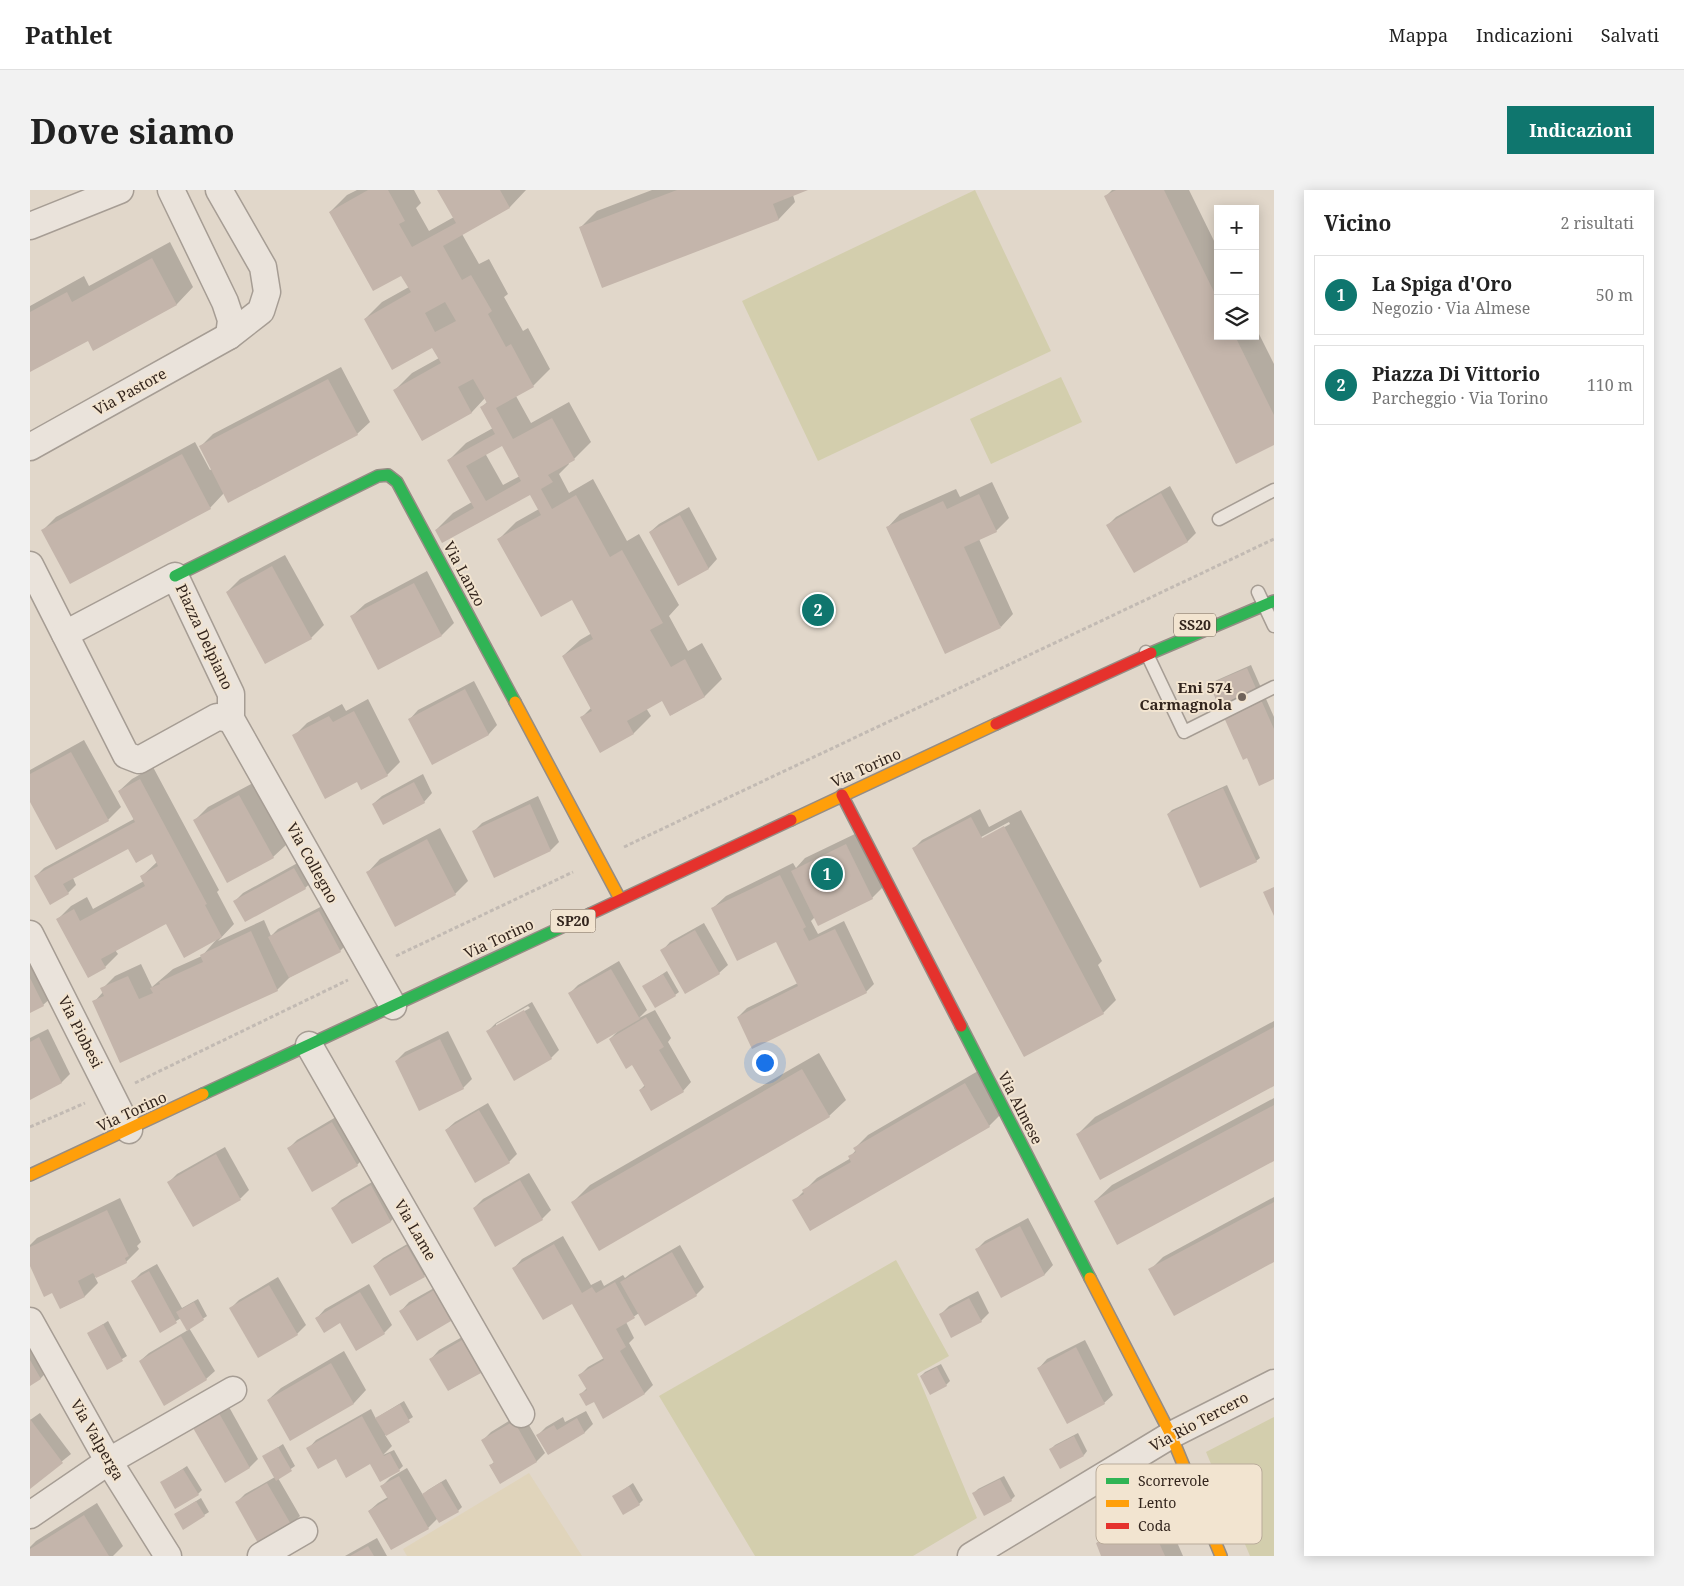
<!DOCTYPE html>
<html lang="it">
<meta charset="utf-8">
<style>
body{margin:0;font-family:"Noto Serif",serif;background:#f2f2f2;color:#222}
.controls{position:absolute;right:15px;top:15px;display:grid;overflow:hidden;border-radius:0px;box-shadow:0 2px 12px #0003}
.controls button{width:45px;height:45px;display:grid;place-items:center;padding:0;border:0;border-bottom:1px solid #e0e0e0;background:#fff;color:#222;font:25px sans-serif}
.you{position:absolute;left:734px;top:872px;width:18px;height:18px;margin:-12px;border:4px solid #fff;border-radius:50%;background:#1a73e8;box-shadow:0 0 0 8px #1a73e833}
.badge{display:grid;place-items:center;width:32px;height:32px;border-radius:50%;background:#0f766e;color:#fff;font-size:16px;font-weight:700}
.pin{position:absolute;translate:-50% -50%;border:2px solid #fff;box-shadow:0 1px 5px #0006}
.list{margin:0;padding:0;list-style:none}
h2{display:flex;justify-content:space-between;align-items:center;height:65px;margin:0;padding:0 20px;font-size:21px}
h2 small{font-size:16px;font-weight:400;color:#767676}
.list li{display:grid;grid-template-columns:32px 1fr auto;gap:15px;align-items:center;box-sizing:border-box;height:80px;margin:0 10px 10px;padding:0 10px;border:1px solid #e0e0e0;border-radius:0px}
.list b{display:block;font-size:19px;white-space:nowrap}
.list p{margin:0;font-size:16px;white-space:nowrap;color:#767676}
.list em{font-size:16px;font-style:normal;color:#767676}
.icon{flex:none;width:28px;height:28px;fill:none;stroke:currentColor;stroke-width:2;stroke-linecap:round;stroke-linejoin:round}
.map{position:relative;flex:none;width:1244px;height:1366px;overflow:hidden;border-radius:0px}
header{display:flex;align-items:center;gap:30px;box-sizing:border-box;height:70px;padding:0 25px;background:#fff;border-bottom:1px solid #e0e0e0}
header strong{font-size:24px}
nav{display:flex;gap:28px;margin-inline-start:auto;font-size:18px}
.intro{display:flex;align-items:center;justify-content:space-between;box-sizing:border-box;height:120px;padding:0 30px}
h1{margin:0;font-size:35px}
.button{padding:12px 22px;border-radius:0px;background:#0f766e;color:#fff;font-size:18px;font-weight:700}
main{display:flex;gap:30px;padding:0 30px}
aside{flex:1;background:#fff;border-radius:0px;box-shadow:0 2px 12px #0003}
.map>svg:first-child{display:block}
.farmland{fill:#e0d4bb}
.green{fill:#d3cead}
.shadow{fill:#0003;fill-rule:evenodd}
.building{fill:#c4b5ab;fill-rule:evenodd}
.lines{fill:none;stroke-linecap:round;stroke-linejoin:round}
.lane-casing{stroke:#a69d94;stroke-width:15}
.street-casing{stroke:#a69d94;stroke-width:29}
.fast-casing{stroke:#958c84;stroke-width:14}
.slow-casing{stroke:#958c84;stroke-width:14}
.jam-casing{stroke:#958c84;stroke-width:14}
.path{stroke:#c2bab3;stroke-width:3;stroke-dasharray:4 2.5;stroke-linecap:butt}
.lane{stroke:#eae3db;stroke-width:12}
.street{stroke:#eae3db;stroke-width:26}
.fast{stroke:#30b455;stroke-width:11}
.slow{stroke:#ff9f0a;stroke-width:11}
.jam{stroke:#e5322d;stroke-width:11}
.poi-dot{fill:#70635a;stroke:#f2e4d0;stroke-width:2}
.labels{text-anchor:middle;stroke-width:4;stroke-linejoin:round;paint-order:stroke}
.shield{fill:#f2e4d0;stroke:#6c5e53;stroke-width:1}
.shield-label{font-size:14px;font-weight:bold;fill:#33251d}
.street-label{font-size:15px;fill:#33251d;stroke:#f2e4d0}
.poi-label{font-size:15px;font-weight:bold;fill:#33251d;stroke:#f2e4d0;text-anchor:end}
.key{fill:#f2e4d0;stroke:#b9ab9a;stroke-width:1}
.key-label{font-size:14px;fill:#33251d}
</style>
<header>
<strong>Pathlet</strong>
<nav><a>Mappa</a><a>Indicazioni</a><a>Salvati</a></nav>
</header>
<div class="intro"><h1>Dove siamo</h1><a class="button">Indicazioni</a></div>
<main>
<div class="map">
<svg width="1244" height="1366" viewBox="0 0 1244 1366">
<rect width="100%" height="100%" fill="#e1d7ca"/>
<polygon class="farmland" points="499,1283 552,1366 377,1366 373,1359"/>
<g class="green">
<polygon points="945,0 1021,161 788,271 712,111"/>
<polygon points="1031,187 1052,232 961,274 940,229"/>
<polygon points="866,1070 919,1166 887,1184 947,1328 883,1366 725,1366 629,1206"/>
<polygon points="1244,1227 1244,1366 1220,1366 1176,1262"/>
</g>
<g class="shadow">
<path d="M327,0H384L391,13L386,18L399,41L424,27L409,0H496L480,17L432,44L449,74L459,69L478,104L474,107L493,141L498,138L520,179L503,196L486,206L501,233L539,212L561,252L544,269L538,272L539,274L529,284L539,303L563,289L597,351L609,344L649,415L639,426L658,461L672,453L692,489L675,506L641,525L633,510L616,518L621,526L604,543L570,561L552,527L561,518L533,466L550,450L562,443L542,408L469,349L486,332L509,319L500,303L406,340L423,323L442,312L419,270L436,253L463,238L452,217L457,212L455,208L442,222L392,250L365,200L382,183L409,168L403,156L335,129L352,112L379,97L372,84L300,22L317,5ZM472,254L490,286L473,295L455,263Z"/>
<polygon points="622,0 775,0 763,5 765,12 749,29 573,96 550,38 567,21"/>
<polygon points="1082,0 1159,0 1188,59 1188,146 1225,146 1225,136 1244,174 1244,254 1076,6"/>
<polygon points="140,52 163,97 147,114 64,159 58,149 0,181 0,116 54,86 59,96"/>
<polygon points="311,177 340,232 327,244 194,303 180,318 13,340 26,327 165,252 180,280 182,279 170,257 183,244"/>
<polygon points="962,292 979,328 966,341 949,349 983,424 971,437 858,337 870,324 926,299 930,307"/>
<polygon points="1140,296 1166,343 1158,351 1105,381 1078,335 1086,327"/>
<polygon points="659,317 687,369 679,378 649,394 620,342 629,334"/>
<polygon points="255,365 294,435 281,448 197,402 210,389"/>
<polygon points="397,381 424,433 412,445 322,426 335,414"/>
<polygon points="1221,475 1244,527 1244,588 1181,495 1185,491"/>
<polygon points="444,491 467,535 459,544 403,573 380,529 388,520"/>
<polygon points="338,509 370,572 357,585 327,590 264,546 277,533 312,514 316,521"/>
<polygon points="54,550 91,617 78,630 0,609 0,580"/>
<polygon points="123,577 189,700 187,702 204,734 188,751 234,730 241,746 248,739 298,713 318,753 310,761 260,787 247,800 91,871 64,812 73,802 72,799 85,786 111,774 122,797 143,779 172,766 186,750 136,733 85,760 88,764 75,777 28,729 41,716 57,707 63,719 114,691 112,686 127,672 122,662 99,657 43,688 46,695 38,703 6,686 14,678 104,629 89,601 102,589"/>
<polygon points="393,584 402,603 394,612 343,614 352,606"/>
<polygon points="223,593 256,655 243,667 165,630 178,617"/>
<polygon points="1197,595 1230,668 1226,671 1138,624 1142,620"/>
<polygon points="508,606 529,652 521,660 444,641 452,633"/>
<path d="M950,619L959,637L991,620L1072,771L1068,775L1086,810L1073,823L884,658L892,650ZM979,632L980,634L914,670V667Z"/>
<polygon points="410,638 438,691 425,704 338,682 350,669"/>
<polygon points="829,642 855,695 842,708 785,727 781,731 788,744 814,731 844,794 836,802 708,827 717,818 768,793 748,752 683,718 696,706 763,673 766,678 775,668"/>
<polygon points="273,670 284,690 275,698 205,711 213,703"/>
<polygon points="674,733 698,775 689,783 632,761 640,752"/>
<polygon points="0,764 22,807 13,815 0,822"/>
<polygon points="589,771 617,820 609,828 625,820 641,848 638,852 661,892 653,901 610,900 615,895 603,873 580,849 588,841 540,803 548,795"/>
<polygon points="637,781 649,802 645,805 613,797"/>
<path d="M502,812L529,860L521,868L457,842L466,833ZM498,816L500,818L466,837V834Z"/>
<polygon points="1244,831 1244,895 1048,944 1065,927"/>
<polygon points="18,839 40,884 32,892 0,908 0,848"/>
<polygon points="418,841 442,889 433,898 366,871 375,862"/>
<polygon points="789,863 816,910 799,926 543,1012 560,995"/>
<polygon points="948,881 972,923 959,936 764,1011 787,988 821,968 820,967 826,960 825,958 838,945"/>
<polygon points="1244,908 1244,969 1065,1011 1082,995"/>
<polygon points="458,913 487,964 479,972 416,940 425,932"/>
<polygon points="311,924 335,967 327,975 259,958 267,950"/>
<polygon points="195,957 219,1000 211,1008 163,1035 139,992 147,984"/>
<polygon points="499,983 521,1020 512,1029 444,1018 453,1009"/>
<polygon points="349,988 369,1022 361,1031 323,1053 303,1018 311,1010"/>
<polygon points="1244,1007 1244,1071 1120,1080 1133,1067"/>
<polygon points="90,1008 111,1052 107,1056 109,1059 96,1072 65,1087 68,1093 55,1106 31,1118 23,1101 0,1073 0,1055 7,1048"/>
<polygon points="998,1028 1023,1075 1015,1084 972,1106 947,1059 955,1051"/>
<polygon points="533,1046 561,1095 571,1090 574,1096 593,1085 595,1088 600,1084 650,1055 674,1097 666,1105 609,1123 596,1132 604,1148 599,1153 623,1195 615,1203 574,1227 564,1210 551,1204 557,1198 550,1185 558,1177 574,1168 542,1112 484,1078 492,1069"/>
<polygon points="386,1049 402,1077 394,1086 344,1076 353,1068"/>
<polygon points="127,1074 152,1118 168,1109 177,1126 159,1138 185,1181 176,1189 110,1171 119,1163 158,1140 151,1128 130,1141 103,1091 111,1083"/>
<polygon points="248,1087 276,1135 267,1144 229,1166 201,1118 209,1110"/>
<polygon points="413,1093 429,1121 421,1130 387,1149 371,1121 379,1112"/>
<polygon points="339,1094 362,1135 354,1143 310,1132 287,1128 295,1119"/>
<polygon points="948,1101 959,1123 951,1131 911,1124 919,1116"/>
<polygon points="78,1131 97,1166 77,1178 58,1144"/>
<polygon points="0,1137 23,1175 11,1188 0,1194"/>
<polygon points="441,1142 459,1173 451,1182 419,1200 401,1169 409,1160"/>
<polygon points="1055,1150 1083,1205 1074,1213 1009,1178 1017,1169"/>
<polygon points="314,1161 336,1200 324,1213 260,1249 238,1210 251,1198"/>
<polygon points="911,1174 920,1191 916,1195 891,1186 895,1182"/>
<polygon points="194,1208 228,1269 220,1277 195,1291 161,1231"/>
<polygon points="374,1211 383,1227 355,1245 362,1256 353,1265 364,1260 373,1276 369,1280 346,1270 306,1267 278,1259 286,1250 341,1219 346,1229 351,1225"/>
<polygon points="556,1221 563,1234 555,1242 518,1264 508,1245 516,1237 533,1227 535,1232"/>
<polygon points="10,1223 41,1264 0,1297 0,1230"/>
<polygon points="492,1223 515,1263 507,1271 470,1292 460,1276 465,1271 453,1250 461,1242"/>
<polygon points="1048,1243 1057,1261 1054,1265 1021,1259 1025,1255"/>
<polygon points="253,1254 265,1276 248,1288 270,1326 261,1335 206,1313 215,1304 245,1287 233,1267"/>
<polygon points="157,1276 172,1300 168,1304 131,1293"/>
<polygon points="377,1278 393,1305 398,1300 416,1289 432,1317 428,1321 408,1328 398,1338 339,1321 348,1313 358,1307 352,1296 360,1288"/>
<polygon points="974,1286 985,1306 981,1310 944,1303 948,1299"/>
<polygon points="603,1293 613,1310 609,1314 583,1307"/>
<polygon points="171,1308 179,1322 153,1338 145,1324"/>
<polygon points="67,1313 93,1356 83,1366 0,1366 0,1357 6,1351"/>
<polygon points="1132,1318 1153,1366 1073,1366 1067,1353 1080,1340"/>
<polygon points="347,1348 357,1366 315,1366"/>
</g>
<g class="building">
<path d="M338,0H358L375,31L369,34L382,57L426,33L407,0H470L480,18L413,56L432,90L441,85L462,121L458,124L476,157L481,154L504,197L466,218L483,249L522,228L545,270L518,285L523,292L511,299L522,319L546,305L580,367L592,360L633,433L620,440L641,477L655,469L675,507L640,526L632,511L597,531L604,544L570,563L550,527L562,521L532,466L563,449L542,410L511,427L467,349L511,325L500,305L412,353L405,340L444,318L417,270L465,244L450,217L457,213L443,189L428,197L442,223L392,251L363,200L411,173L402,158L362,180L334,129L381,102L371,86L343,101L299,22ZM415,112L426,131L405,142L395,123ZM472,256L491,291L456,311L436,276Z"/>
<polygon points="647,0 778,0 743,14 749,30 572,98 549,37"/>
<polygon points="1086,0 1134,0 1188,110 1188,146 1205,146 1244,225 1244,255 1206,274 1074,6"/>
<polygon points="122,68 147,115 63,161 58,151 0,182 0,122 37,102 42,112"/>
<polygon points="298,189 328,245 198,313 169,256"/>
<polygon points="152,264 181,319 40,394 11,340"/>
<polygon points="1131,303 1158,352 1104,383 1076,335"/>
<polygon points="949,304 967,342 934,357 971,438 915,464 856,337 913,311 917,319"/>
<polygon points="650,325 679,379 648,396 619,342"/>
<polygon points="242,376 282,449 235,474 196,402"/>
<polygon points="384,393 412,446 348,480 320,426"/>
<polygon points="1217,478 1244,539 1244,589 1229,596 1217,568 1213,570 1179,494"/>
<polygon points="435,499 459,545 402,575 378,529"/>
<polygon points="324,521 358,586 331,600 327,592 295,609 262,545 299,526 303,532"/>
<polygon points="41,562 79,631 26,660 0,612 0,584"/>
<polygon points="110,589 177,714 175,715 192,747 154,768 136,734 71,769 76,778 58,788 26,729 44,719 50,731 115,696 110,686 128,676 122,664 106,673 98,659 33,694 39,704 20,715 4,686 105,632 88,601"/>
<polygon points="384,592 395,613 353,635 342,614"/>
<polygon points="1193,598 1227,672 1170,698 1137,624"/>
<polygon points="209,605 244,668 197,693 163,630"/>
<polygon points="500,614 521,661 464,688 442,641"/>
<polygon points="941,627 952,648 974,636 1074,824 994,867 882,658"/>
<polygon points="397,649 426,705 365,737 336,682"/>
<polygon points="816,654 843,709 788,736 761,681"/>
<polygon points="264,678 276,699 215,732 203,711"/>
<polygon points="750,685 776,737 773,739 779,751 805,739 837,803 722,859 707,827 768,796 746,752 707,771 681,718"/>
<polygon points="1244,697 1244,726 1233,702"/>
<polygon points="289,721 311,762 259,788 238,747"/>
<polygon points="665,740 690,784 655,804 630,760"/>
<polygon points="221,741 248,801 90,873 62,811 74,806 70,798 98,786 109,809 123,803 120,798 130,794 129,792 173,772 170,765"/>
<polygon points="581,779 610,829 567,854 538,803"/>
<polygon points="633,784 646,806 625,818 612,796"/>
<polygon points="0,788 14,816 0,823"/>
<polygon points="494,820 522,869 484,891 456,841"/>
<polygon points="616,827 634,857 629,860 654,902 621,921 609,900 615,897 602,875 596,879 579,849"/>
<polygon points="1244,837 1244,896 1070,990 1046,944"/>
<polygon points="9,847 32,893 0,910 0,852"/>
<polygon points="410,849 434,899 389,921 365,871"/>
<polygon points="772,879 800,927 569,1061 541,1012"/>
<polygon points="935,893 960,937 780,1041 762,1010 774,1004 772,1000 821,972 818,966 826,962 823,958"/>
<polygon points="1244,915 1244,971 1087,1055 1064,1011"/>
<polygon points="449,920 480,973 445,993 415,940"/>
<polygon points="302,932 328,976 282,1002 257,958"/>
<polygon points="186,964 211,1010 163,1037 137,992"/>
<polygon points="490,990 513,1030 465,1057 443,1018"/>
<polygon points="341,995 361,1032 322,1054 301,1018"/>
<polygon points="1244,1012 1244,1072 1144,1126 1118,1079"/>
<polygon points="77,1020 99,1066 95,1068 97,1073 66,1088 63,1083 48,1091 55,1107 30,1119 22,1103 14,1107 0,1076 0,1057"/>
<polygon points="990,1036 1015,1085 971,1108 945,1059"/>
<polygon points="524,1054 552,1103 562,1097 566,1103 585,1092 605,1128 586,1139 596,1157 590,1161 615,1204 573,1229 564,1212 556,1216 549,1204 557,1200 548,1185 574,1170 542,1114 513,1130 482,1078"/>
<polygon points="377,1056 395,1087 360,1106 343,1076"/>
<polygon points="642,1062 667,1106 615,1136 590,1092"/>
<polygon points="119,1081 147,1133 130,1143 101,1091"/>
<polygon points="239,1095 268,1145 228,1168 199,1118"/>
<polygon points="404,1100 421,1131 387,1151 369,1121"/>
<polygon points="330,1102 355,1144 326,1161 310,1133 294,1143 285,1128"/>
<polygon points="939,1108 952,1132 921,1148 909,1124"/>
<polygon points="164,1112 174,1130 157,1141 146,1122"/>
<polygon points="73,1134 93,1171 77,1180 57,1143"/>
<polygon points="151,1146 177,1190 134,1216 109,1171"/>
<polygon points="432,1150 451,1183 418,1201 399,1169"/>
<polygon points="1046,1157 1075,1214 1037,1234 1007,1178"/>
<polygon points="0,1170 11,1189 0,1196"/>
<polygon points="301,1173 324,1214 260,1251 237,1210"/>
<polygon points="907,1177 917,1196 900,1205 890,1186"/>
<polygon points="370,1214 380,1232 356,1246 345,1228"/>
<polygon points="185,1216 220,1278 195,1293 159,1231"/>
<polygon points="332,1226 354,1266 360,1263 370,1281 350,1292 340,1274 316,1288 306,1269 288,1279 276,1258"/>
<polygon points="547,1228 555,1243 518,1265 506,1245 524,1235 527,1240"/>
<polygon points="0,1229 33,1273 0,1299"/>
<polygon points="484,1231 507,1272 470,1294 459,1275 464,1273 451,1250"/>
<polygon points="1044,1246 1054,1266 1030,1279 1019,1259"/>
<polygon points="248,1257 262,1281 246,1291 232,1266"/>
<polygon points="153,1279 169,1305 145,1319 130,1292"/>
<polygon points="369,1286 399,1339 361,1360 338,1321 358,1309 350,1296"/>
<polygon points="970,1289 982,1311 954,1326 942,1303"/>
<polygon points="411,1292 429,1322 409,1333 392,1304"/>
<polygon points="237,1293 262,1336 229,1355 205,1312"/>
<polygon points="599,1296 610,1315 593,1325 582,1306"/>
<polygon points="166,1311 175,1326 153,1340 144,1324"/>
<polygon points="54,1325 79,1366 0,1366 0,1359"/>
<polygon points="1119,1330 1135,1366 1071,1366 1066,1353"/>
<polygon points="338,1356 344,1366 320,1366"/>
</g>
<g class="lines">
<defs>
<g id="lane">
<polyline points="1189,329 1244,300"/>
<polyline points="1228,402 1244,436"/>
<polyline points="1116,462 1154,542 1244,497"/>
</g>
<g id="street">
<polyline points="141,0 195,112 201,130 199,146"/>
<polyline points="0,36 90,0"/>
<polyline points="0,257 199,146 231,121 237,102 233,77 189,0"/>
<polyline points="0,375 96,565 109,570 187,527 201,529"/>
<polyline points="35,444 145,386 201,504 201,529 363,816"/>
<polyline points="0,744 99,940"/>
<polyline points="279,855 491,1224"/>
<polyline points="0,1131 76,1267 138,1366"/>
<polyline points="0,1325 79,1271 203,1200"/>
<polyline points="231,1366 274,1341"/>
<polyline points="941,1366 1141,1245 1244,1193"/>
</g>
<g id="fast">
<polyline points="145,386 348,286 358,285 367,292 485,512"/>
<polyline points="1121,463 1244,411"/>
<polyline points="931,836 1060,1088"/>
<polyline points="173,904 560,724"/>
</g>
<g id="slow">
<polyline points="485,512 590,709"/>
<polyline points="761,630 966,534"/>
<polyline points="0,985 173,904"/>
<polyline points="1060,1088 1141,1245 1191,1366"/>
</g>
<g id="jam">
<polyline points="966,534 1121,463"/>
<polyline points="812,605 931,836"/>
<polyline points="560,724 761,630"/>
</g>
</defs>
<use href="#lane" class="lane-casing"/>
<use href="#street" class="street-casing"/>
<use href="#fast" class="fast-casing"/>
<use href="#slow" class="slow-casing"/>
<use href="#jam" class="jam-casing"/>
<g class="path">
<polyline points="594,657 1244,349"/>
<polyline points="366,766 543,682"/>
<polyline points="105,893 318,790"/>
<polyline points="0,937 55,913"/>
</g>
<use href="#lane" class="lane"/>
<use href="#street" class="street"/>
<use href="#fast" class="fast"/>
<use href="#slow" class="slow"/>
<use href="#jam" class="jam"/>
</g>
<circle class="poi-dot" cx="1212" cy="507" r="5"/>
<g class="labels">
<g class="shield">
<rect x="1144" y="423.5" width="42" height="23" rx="4"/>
<rect x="520.5" y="719.5" width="45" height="23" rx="4"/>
</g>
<g class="shield-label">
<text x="1165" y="440">SS20</text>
<text x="543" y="736">SP20</text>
</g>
<g class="street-label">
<text transform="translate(100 202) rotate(-29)" y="5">Via Pastore</text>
<text transform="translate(434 384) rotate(62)" y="5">Via Lanzo</text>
<text transform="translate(174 447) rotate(65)" y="5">Piazza Delpiano</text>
<text transform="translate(836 578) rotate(-24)" y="5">Via Torino</text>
<text transform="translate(282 673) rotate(61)" y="5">Via Collegno</text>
<text transform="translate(469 749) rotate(-25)" y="5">Via Torino</text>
<text transform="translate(50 842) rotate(63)" y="5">Via Piobesi</text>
<text transform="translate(990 918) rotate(63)" y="5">Via Almese</text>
<text transform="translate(102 922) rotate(-25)" y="5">Via Torino</text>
<text transform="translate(385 1040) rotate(60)" y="5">Via Lame</text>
<text transform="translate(1169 1232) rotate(-28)" y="5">Via Rio Tercero</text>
<text transform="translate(67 1250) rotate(60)" y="5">Via Valperga</text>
</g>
<g class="poi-label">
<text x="1202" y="503">Eni 574<tspan x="1202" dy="17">Carmagnola</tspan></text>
</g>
</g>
<rect x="1066" y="1274" width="166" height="80" rx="8" class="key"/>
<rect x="1076" y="1288" width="23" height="6" fill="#30b455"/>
<rect x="1076" y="1310" width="23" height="7" fill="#ff9f0a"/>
<rect x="1076" y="1333" width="23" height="6" fill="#e5322d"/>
<g class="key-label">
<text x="1108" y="1296">Scorrevole</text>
<text x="1108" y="1318">Lento</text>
<text x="1108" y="1341">Coda</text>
</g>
</svg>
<div class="controls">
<button>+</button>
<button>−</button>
<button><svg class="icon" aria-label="layers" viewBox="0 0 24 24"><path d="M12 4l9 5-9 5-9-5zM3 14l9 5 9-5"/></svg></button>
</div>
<div class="you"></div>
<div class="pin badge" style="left:797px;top:684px">1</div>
<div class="pin badge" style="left:788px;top:420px">2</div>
</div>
<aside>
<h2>Vicino<small>2 risultati</small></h2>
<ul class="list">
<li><span class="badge">1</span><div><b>La Spiga d'Oro</b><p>Negozio · Via Almese</p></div><em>50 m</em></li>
<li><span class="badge">2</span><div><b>Piazza Di Vittorio</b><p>Parcheggio · Via Torino</p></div><em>110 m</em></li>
</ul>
</aside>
</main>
